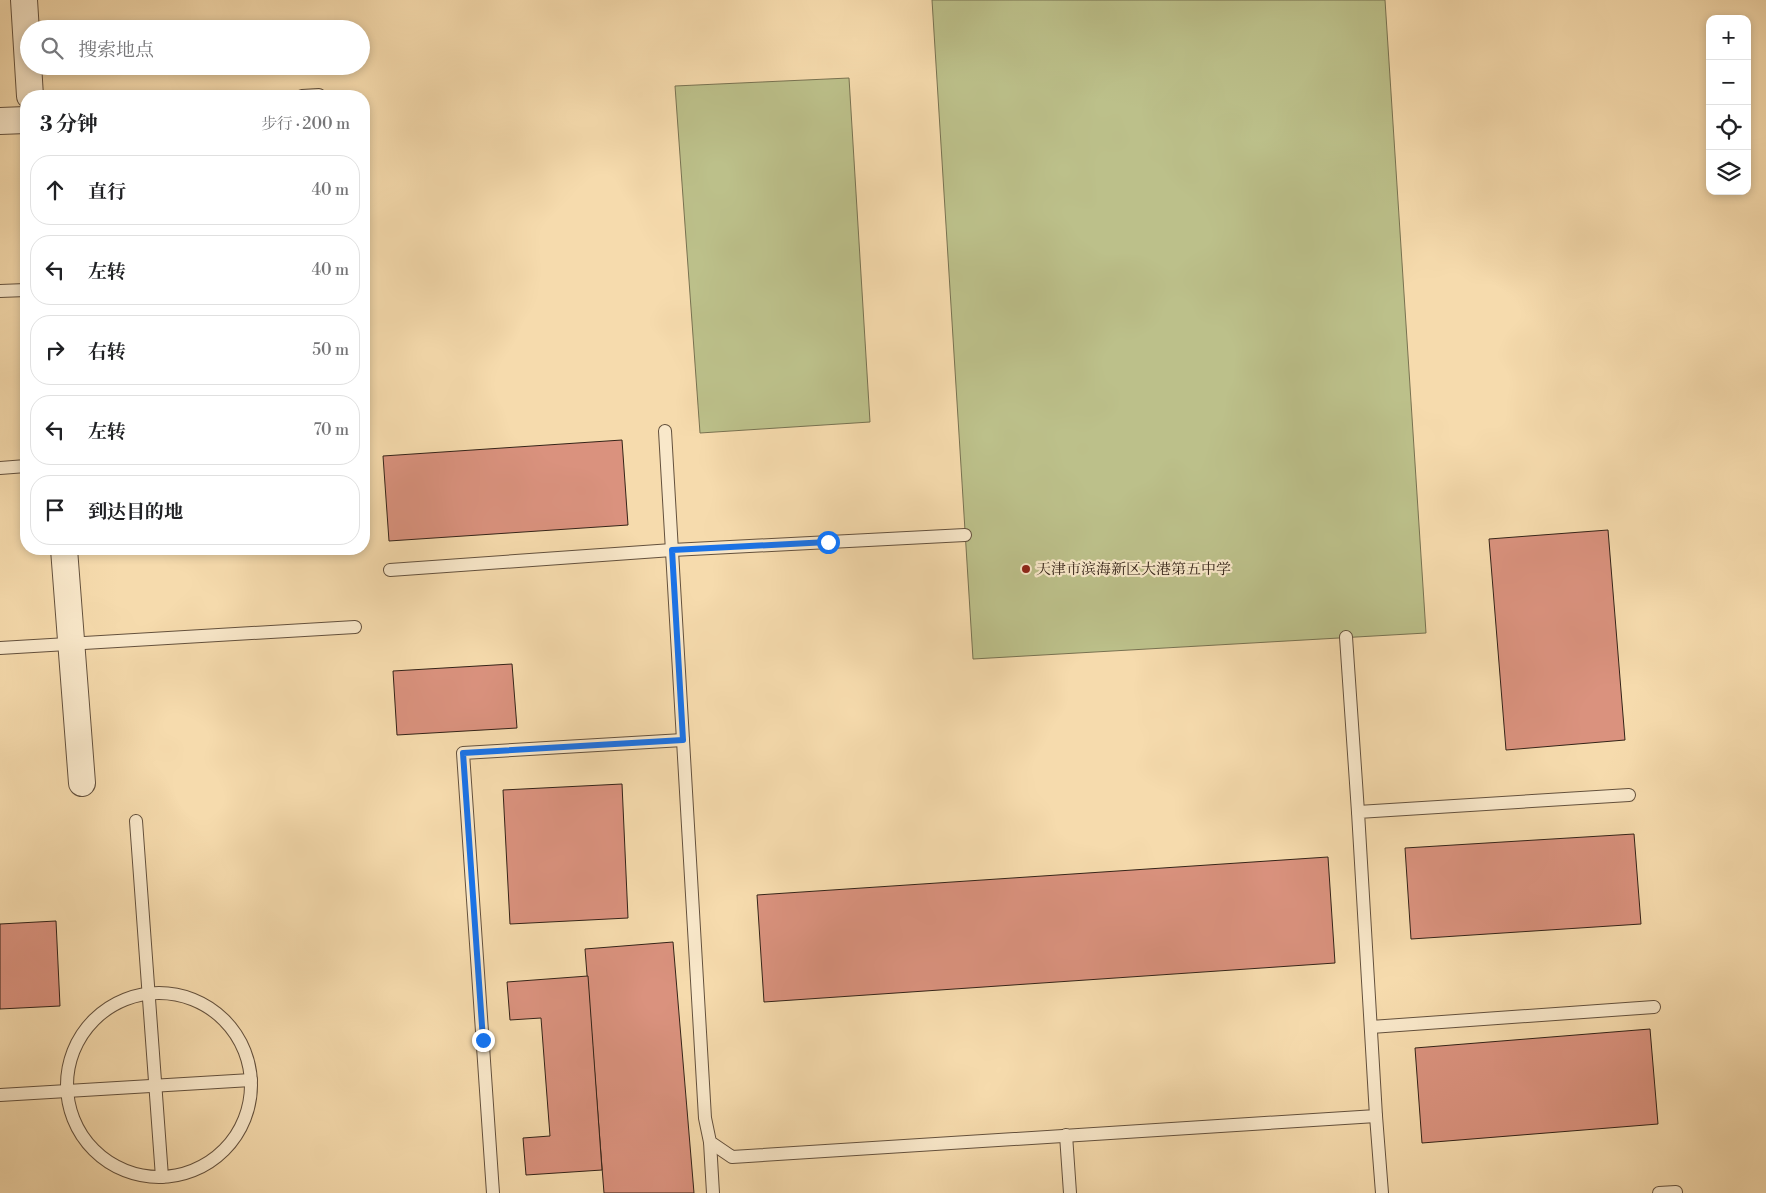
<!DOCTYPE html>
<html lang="zh">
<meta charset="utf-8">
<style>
body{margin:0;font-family:"Libre Bodoni","Noto Serif SC",serif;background:#f6f6f6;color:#202124}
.controls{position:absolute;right:15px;top:15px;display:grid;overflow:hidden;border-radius:10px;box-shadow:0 2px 8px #0003}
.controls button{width:45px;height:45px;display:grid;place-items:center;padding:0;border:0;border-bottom:1px solid #e0e0e0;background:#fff;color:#202124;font:25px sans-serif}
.stop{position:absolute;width:15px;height:15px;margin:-11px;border:4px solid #1a73e8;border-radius:50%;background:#fff}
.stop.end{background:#1a73e8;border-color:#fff;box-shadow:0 1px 5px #0008}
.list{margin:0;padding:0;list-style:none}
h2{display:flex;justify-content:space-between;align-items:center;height:65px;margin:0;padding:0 20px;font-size:21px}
h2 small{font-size:16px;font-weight:400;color:#757577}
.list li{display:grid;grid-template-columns:32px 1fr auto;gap:15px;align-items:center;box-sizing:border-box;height:70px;margin:0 10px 10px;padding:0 10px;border:1px solid #e0e0e0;border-radius:20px}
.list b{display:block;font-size:19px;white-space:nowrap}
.list em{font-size:16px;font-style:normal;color:#757577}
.icon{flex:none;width:28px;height:28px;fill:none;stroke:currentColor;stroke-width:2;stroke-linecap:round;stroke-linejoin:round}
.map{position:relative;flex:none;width:1766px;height:1193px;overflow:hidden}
.search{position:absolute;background:#fff;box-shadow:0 2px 8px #0003;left:20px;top:20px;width:350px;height:55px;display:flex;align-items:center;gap:12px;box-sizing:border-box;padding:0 18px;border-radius:28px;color:#757577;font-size:19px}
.panel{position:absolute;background:#fff;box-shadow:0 2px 8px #0003;left:20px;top:90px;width:350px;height:465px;border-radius:20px}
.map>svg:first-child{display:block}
.green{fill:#bcc08a;stroke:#787251}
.building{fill:#da927e;stroke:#342318}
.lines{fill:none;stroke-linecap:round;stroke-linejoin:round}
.service-casing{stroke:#64513d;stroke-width:14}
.minor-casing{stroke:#64513d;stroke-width:28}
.service{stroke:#f9e8ca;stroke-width:12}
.minor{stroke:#f9e8ca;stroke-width:26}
.route{stroke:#1a73e8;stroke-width:6}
.poi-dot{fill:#8f2418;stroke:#f9e8ca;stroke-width:2}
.labels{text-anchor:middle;stroke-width:4.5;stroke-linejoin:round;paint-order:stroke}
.poi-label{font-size:15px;fill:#342318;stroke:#f9e8ca;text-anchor:start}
</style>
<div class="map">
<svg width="1766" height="1193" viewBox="0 0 1766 1193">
<rect width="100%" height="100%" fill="#f6dbad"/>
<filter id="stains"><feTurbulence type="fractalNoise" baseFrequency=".004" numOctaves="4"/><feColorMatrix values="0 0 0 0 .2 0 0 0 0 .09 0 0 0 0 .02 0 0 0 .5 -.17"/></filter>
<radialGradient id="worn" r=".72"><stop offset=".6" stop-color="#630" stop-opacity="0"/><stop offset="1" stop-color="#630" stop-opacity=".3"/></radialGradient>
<g class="green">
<polygon points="932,0 1385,0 1426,633 973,659"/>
<polygon points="849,78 870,422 700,433 675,86"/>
</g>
<g class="building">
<polygon points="622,440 628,525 389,541 383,456"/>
<polygon points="1608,530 1625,740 1506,750 1489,539"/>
<polygon points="512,664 517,728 397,735 393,671"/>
<polygon points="622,784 628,918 510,924 503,790"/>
<polygon points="1634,834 1641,924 1411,939 1405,848"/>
<polygon points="1328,857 1335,963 764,1002 757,895"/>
<polygon points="56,921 60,1006 0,1009 0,924"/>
<polygon points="673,942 694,1193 604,1193 585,949"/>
<polygon points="588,976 602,1170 526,1175 523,1138 550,1136 541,1018 510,1020 507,982"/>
<polygon points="1650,1029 1658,1124 1422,1143 1415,1048"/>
</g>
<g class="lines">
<defs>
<g id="service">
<polyline points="302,96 319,95"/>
<polyline points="0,291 26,290"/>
<polyline points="665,431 705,1118 710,1142 732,1157 1376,1116 1358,812 1629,795"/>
<polyline points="0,468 26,466"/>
<polyline points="390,570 672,550 965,535"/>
<polyline points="1346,637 1358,812"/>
<polyline points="0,648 355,627"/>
<polyline points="136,821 162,1177"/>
<circle cx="159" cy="1085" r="92"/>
<polyline points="1371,1027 1654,1007"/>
<polyline points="0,1095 251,1080"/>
<polyline points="1376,1116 1382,1193"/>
<polyline points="1066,1135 1070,1193"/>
<polyline points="710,1142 713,1193"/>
<polyline points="493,1193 463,753 683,740"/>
<polyline points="1659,1193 1676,1192"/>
</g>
<g id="minor">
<polyline points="24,0 30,96"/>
<polyline points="0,121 26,120"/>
<polyline points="64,549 82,783"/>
</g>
</defs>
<use href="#service" class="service-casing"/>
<use href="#minor" class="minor-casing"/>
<use href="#service" class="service"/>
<use href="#minor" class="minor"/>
</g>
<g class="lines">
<polyline class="route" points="483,1040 463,753 683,740 672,550 828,542"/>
</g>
<circle class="poi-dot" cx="1026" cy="569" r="5"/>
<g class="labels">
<g class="poi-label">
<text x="1036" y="574">天津市滨海新区大港第五中学</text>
</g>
</g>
<rect width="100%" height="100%" filter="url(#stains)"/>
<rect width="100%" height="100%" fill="url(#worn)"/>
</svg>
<div class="controls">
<button>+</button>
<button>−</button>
<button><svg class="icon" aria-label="locate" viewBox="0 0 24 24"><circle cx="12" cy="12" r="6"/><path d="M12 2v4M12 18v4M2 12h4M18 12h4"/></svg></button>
<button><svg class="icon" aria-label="layers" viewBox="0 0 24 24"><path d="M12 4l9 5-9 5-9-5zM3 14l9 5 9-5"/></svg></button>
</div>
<div class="stop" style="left:828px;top:542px"></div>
<div class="stop end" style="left:483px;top:1040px"></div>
<div class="search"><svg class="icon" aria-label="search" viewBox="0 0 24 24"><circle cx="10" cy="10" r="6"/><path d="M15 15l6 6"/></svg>搜索地点</div>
<section class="panel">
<h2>3 分钟<small>步行 · 200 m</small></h2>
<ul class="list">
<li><svg class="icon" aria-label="ahead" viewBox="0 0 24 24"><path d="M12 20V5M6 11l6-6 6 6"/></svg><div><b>直行</b></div><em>40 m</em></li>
<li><svg class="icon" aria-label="left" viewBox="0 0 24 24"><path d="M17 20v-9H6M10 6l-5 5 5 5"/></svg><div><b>左转</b></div><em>40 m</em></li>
<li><svg class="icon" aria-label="right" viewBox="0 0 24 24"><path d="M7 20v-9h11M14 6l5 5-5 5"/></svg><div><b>右转</b></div><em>50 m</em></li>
<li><svg class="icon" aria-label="left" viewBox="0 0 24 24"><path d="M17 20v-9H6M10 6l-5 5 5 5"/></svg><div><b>左转</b></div><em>70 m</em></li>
<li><svg class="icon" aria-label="arrive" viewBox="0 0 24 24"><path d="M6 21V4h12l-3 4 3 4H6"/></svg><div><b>到达目的地</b></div></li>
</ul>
</section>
</div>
